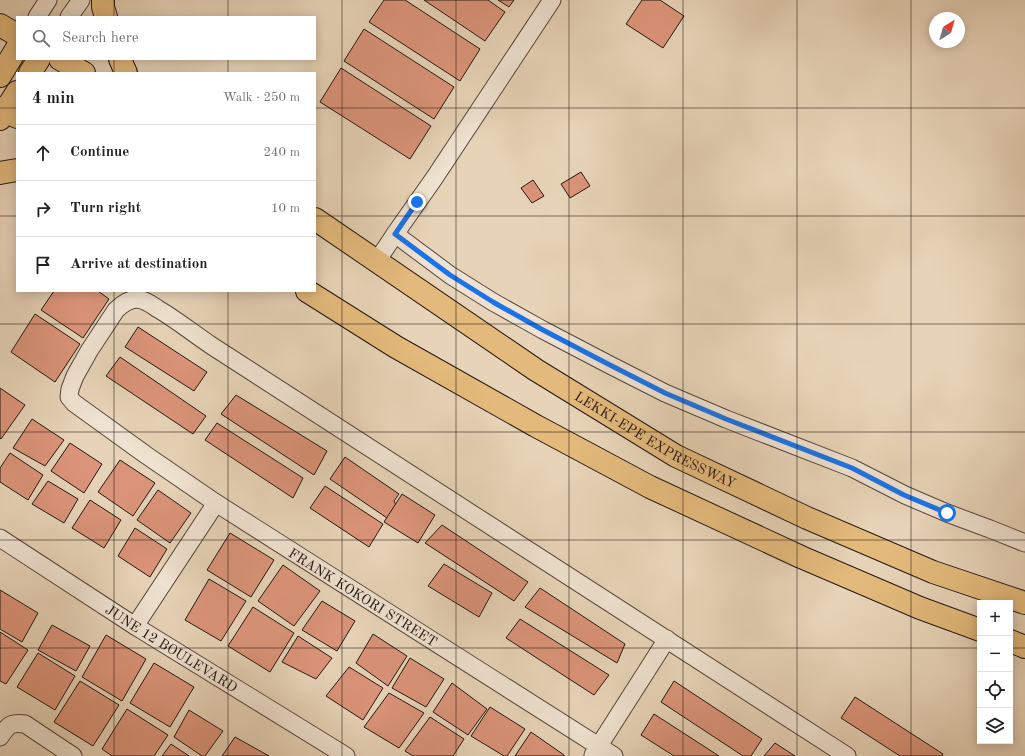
<!DOCTYPE html>
<meta charset="utf-8">
<style>
body{margin:0;font-family:"Old Standard TT",serif;background:#f2f2f2;color:#202124}
.controls{position:absolute;right:12px;bottom:12px;display:grid;overflow:hidden;border-radius:0px;box-shadow:0 2px 10px #0003}
.controls button{width:36px;height:36px;display:grid;place-items:center;padding:0;border:0;border-bottom:1px solid #e0e0e0;background:#fff;color:#202124;font:20px sans-serif}
.compass{position:absolute;left:929px;top:12px;width:36px;height:36px;border-radius:50%;background:#fff;box-shadow:0 2px 10px #0003;rotate:37deg}
.stop{position:absolute;width:12px;height:12px;margin:-9px;border:3px solid #1a73e8;border-radius:50%;background:#fff}
.stop.end{background:#1a73e8;border-color:#fff;box-shadow:0 1px 4px #0008}
.list{margin:0;padding:0;list-style:none}
h2{display:flex;justify-content:space-between;align-items:center;height:52px;margin:0;padding:0 16px;font-size:17px}
h2 small{font-size:13px;font-weight:400;color:#757577}
.list li{display:grid;grid-template-columns:26px 1fr auto;gap:12px;align-items:center;box-sizing:border-box;height:56px;padding:0 16px;border-top:1px solid #e0e0e0}
.list b{display:block;font-size:15px;white-space:nowrap}
.list em{font-size:13px;font-style:normal;color:#757577}
.icon{flex:none;width:22px;height:22px;fill:none;stroke:currentColor;stroke-width:2;stroke-linecap:round;stroke-linejoin:round}
.map{position:relative;flex:none;width:1025px;height:756px;overflow:hidden}
.search{position:absolute;background:#fff;box-shadow:0 2px 10px #0003;left:16px;top:16px;width:300px;height:44px;display:flex;align-items:center;gap:10px;box-sizing:border-box;padding:0 14px;border-radius:0px;color:#757577;font-size:15px}
.panel{position:absolute;background:#fff;box-shadow:0 2px 10px #0003;left:16px;top:72px;width:300px;height:220px;border-radius:0px}
.map>svg:first-child{display:block}
.building{fill:#db9479;stroke:#231712}
.lines{fill:none;stroke-linecap:round;stroke-linejoin:round}
.minor-casing{stroke:#54463b;stroke-width:19}
.major-casing{stroke:#231712;stroke-width:24}
.highway-casing{stroke:#231712;stroke-width:24}
.minor{stroke:#efe2d0;stroke-width:17}
.major{stroke:#e4ba7c;stroke-width:22}
.highway{stroke:#e4ba7c;stroke-width:22}
.route{stroke:#1a73e8;stroke-width:5}
.grid{fill:none;stroke:#231712;stroke-width:1;stroke-opacity:0.55}
.labels{text-anchor:middle;stroke-width:4;stroke-linejoin:round;paint-order:stroke}
.street-label{font-size:14px;fill:#231712;stroke:#efe2d0}
</style>
<div class="map">
<svg width="1025" height="756" viewBox="0 0 1025 756">
<rect width="100%" height="100%" fill="#e7d3b7"/>
<filter id="stains"><feTurbulence type="fractalNoise" baseFrequency=".005" numOctaves="4"/><feColorMatrix values="0 0 0 0 .2 0 0 0 0 .09 0 0 0 0 .02 0 0 0 .5 -.17"/></filter>
<radialGradient id="worn" r=".72"><stop offset=".6" stop-color="#630" stop-opacity="0"/><stop offset="1" stop-color="#630" stop-opacity=".3"/></radialGradient>
<g class="building">
<polygon points="384,0 405,0 480,49 460,81 369,22"/>
<polygon points="424,0 488,0 505,12 485,41"/>
<polygon points="498,0 514,0 509,7"/>
<polygon points="642,0 660,0 684,16 663,48 626,24"/>
<polygon points="364,29 454,87 434,119 344,61"/>
<polygon points="341,68 431,126 410,159 320,102"/>
<polygon points="581,172 590,186 570,198 561,184"/>
<polygon points="533,180 544,196 532,203 521,188"/>
<polygon points="54,291 98,291 109,299 83,338 41,310"/>
<polygon points="35,314 80,344 55,382 11,352"/>
<polygon points="138,327 207,372 194,391 125,347"/>
<polygon points="120,357 206,416 193,434 106,376"/>
<polygon points="0,388 25,405 1,439 0,438"/>
<polygon points="236,395 327,451 314,475 221,414"/>
<polygon points="32,419 64,440 45,466 13,448"/>
<polygon points="217,423 303,478 293,498 205,440"/>
<polygon points="70,443 102,464 84,493 51,471"/>
<polygon points="10,453 43,475 28,500 0,482 0,468"/>
<polygon points="345,457 399,494 394,501 396,505 387,518 330,479"/>
<polygon points="120,460 155,483 133,516 98,492"/>
<polygon points="48,481 78,499 64,523 32,504"/>
<polygon points="325,486 383,524 369,547 310,508"/>
<polygon points="158,490 191,513 170,543 137,520"/>
<polygon points="402,494 435,515 418,543 384,522"/>
<polygon points="90,500 121,520 104,548 72,528"/>
<polygon points="442,525 528,582 514,601 425,543"/>
<polygon points="135,528 167,549 150,577 118,556"/>
<polygon points="230,533 274,560 251,597 207,570"/>
<polygon points="444,564 492,593 479,617 428,586"/>
<polygon points="283,565 320,591 294,626 258,601"/>
<polygon points="209,579 246,601 221,641 185,620"/>
<polygon points="540,588 625,644 617,663 525,607"/>
<polygon points="0,590 38,613 22,642 0,629"/>
<polygon points="322,601 355,621 337,651 302,630"/>
<polygon points="253,607 294,633 270,672 228,646"/>
<polygon points="520,619 609,675 594,695 506,638"/>
<polygon points="52,625 90,646 76,671 38,650"/>
<polygon points="0,632 28,650 6,684 0,681"/>
<polygon points="373,634 407,656 388,686 356,663"/>
<polygon points="106,635 146,659 122,701 82,677"/>
<polygon points="298,636 332,658 316,679 282,662"/>
<polygon points="38,653 75,676 55,710 17,687"/>
<polygon points="410,658 444,679 426,707 392,688"/>
<polygon points="154,663 194,687 170,727 130,703"/>
<polygon points="349,667 383,688 363,720 326,696"/>
<polygon points="80,681 119,705 93,746 54,722"/>
<polygon points="674,681 762,739 751,756 743,756 661,702"/>
<polygon points="452,683 487,709 468,735 433,712"/>
<polygon points="389,693 424,713 399,748 364,727"/>
<polygon points="855,697 943,754 942,756 900,756 841,718"/>
<polygon points="490,707 525,729 507,756 504,756 471,736"/>
<polygon points="127,709 168,735 154,756 112,756 102,749"/>
<polygon points="189,710 223,731 205,756 202,756 174,737"/>
<polygon points="654,714 719,756 674,756 641,735"/>
<polygon points="430,717 464,739 453,756 413,756 405,751"/>
<polygon points="531,732 564,755 564,756 515,756"/>
<polygon points="235,737 269,756 222,756"/>
<polygon points="775,743 795,756 764,756"/>
<polygon points="171,744 189,756 162,756"/>
</g>
<g class="lines">
<defs>
<g id="minor">
<polyline points="37,17 48,0"/>
<polyline points="69,17 81,0"/>
<polyline points="395,234 450,275 493,302 543,330 608,364 665,393 726,419 852,468 905,495 947,513 990,529 1025,543"/>
<polyline points="377,261 395,234 435,177 552,0"/>
<path id="s1" d="M0,538L135,626L346,756"/>
<polyline points="135,626 216,503"/>
<path d="M0,737C8,725 11,722 25,724L73,756"/>
<polyline points="593,755 667,639"/>
<path d="M614,756L216,503L146,455L74,403L69,397L70,389L75,376L89,351L116,310C122,304 130,299 138,299C146,300 152,305 158,309C177,320 194,334 212,346L847,756"/>
</g>
<g id="major">
<polyline points="30,73 39,59"/>
<polyline points="0,76 17,48"/>
<polyline points="0,119 17,92"/>
</g>
<g id="highway">
<polyline points="103,0 103,7 106,17"/>
<polyline points="0,25 17,35"/>
<polyline points="60,59 84,73"/>
<polyline points="120,59 126,73"/>
<polyline points="0,108 17,117"/>
<polyline points="0,173 17,170"/>
<path id="s2" d="M315,219L536,370L676,456L807,518L933,572L1025,603"/>
<polyline points="307,291 396,347 536,426 650,487 801,557 920,608 980,630"/>
<polyline points="1010,641 1025,647"/>
</g>
</defs>
<use href="#minor" class="minor-casing"/>
<use href="#major" class="major-casing"/>
<use href="#highway" class="highway-casing"/>
<use href="#minor" class="minor"/>
<use href="#major" class="major"/>
<use href="#highway" class="highway"/>
</g>
<g class="lines">
<polyline class="route" points="417,202 395,234 450,275 493,302 543,330 608,364 665,393 726,419 852,468 904,495 947,513"/>
</g>
<path class="grid" d="M114,0V17M228,0V17M342,0V756M456,0V756M569,0V756M683,0V756M797,0V756M911,0V756M114,59V73M228,59V73M0,108H17M315,108H1025M0,216H17M315,216H1025M114,291V756M228,291V756M0,324H1025M0,432H1025M0,540H1025M0,648H980M1010,648H1025"/>
<g class="labels">
<g class="street-label">
<text dy="5" stroke="none"><textPath href="#s2" startOffset="406">LEKKI-EPE EXPRESSWAY</textPath></text>
<text transform="translate(363 597) rotate(32)" y="5">FRANK KOKORI STREET</text>
<text dy="5" stroke="none"><textPath href="#s1" startOffset="204">JUNE 12 BOULEVARD</textPath></text>
</g>
</g>
<rect width="100%" height="100%" filter="url(#stains)"/>
<rect width="100%" height="100%" fill="url(#worn)"/>
</svg>
<div class="controls">
<button>+</button>
<button>−</button>
<button><svg class="icon" aria-label="locate" viewBox="0 0 24 24"><circle cx="12" cy="12" r="6"/><path d="M12 2v4M12 18v4M2 12h4M18 12h4"/></svg></button>
<button><svg class="icon" aria-label="layers" viewBox="0 0 24 24"><path d="M12 4l9 5-9 5-9-5zM3 14l9 5 9-5"/></svg></button>
</div>
<svg class="compass" viewBox="-18 -18 36 36"><path d="M0-13l5 13h-10z" fill="#e53935"/><path d="M0 13l5-13h-10z" fill="#757577"/></svg>
<div class="stop" style="left:947px;top:513px"></div>
<div class="stop end" style="left:417px;top:202px"></div>
<div class="search"><svg class="icon" aria-label="search" viewBox="0 0 24 24"><circle cx="10" cy="10" r="6"/><path d="M15 15l6 6"/></svg>Search here</div>
<section class="panel">
<h2>4 min<small>Walk · 250 m</small></h2>
<ul class="list">
<li><svg class="icon" aria-label="ahead" viewBox="0 0 24 24"><path d="M12 20V5M6 11l6-6 6 6"/></svg><div><b>Continue</b></div><em>240 m</em></li>
<li><svg class="icon" aria-label="right" viewBox="0 0 24 24"><path d="M7 20v-9h11M14 6l5 5-5 5"/></svg><div><b>Turn right</b></div><em>10 m</em></li>
<li><svg class="icon" aria-label="arrive" viewBox="0 0 24 24"><path d="M6 21V4h12l-3 4 3 4H6"/></svg><div><b>Arrive at destination</b></div></li>
</ul>
</section>
</div>
